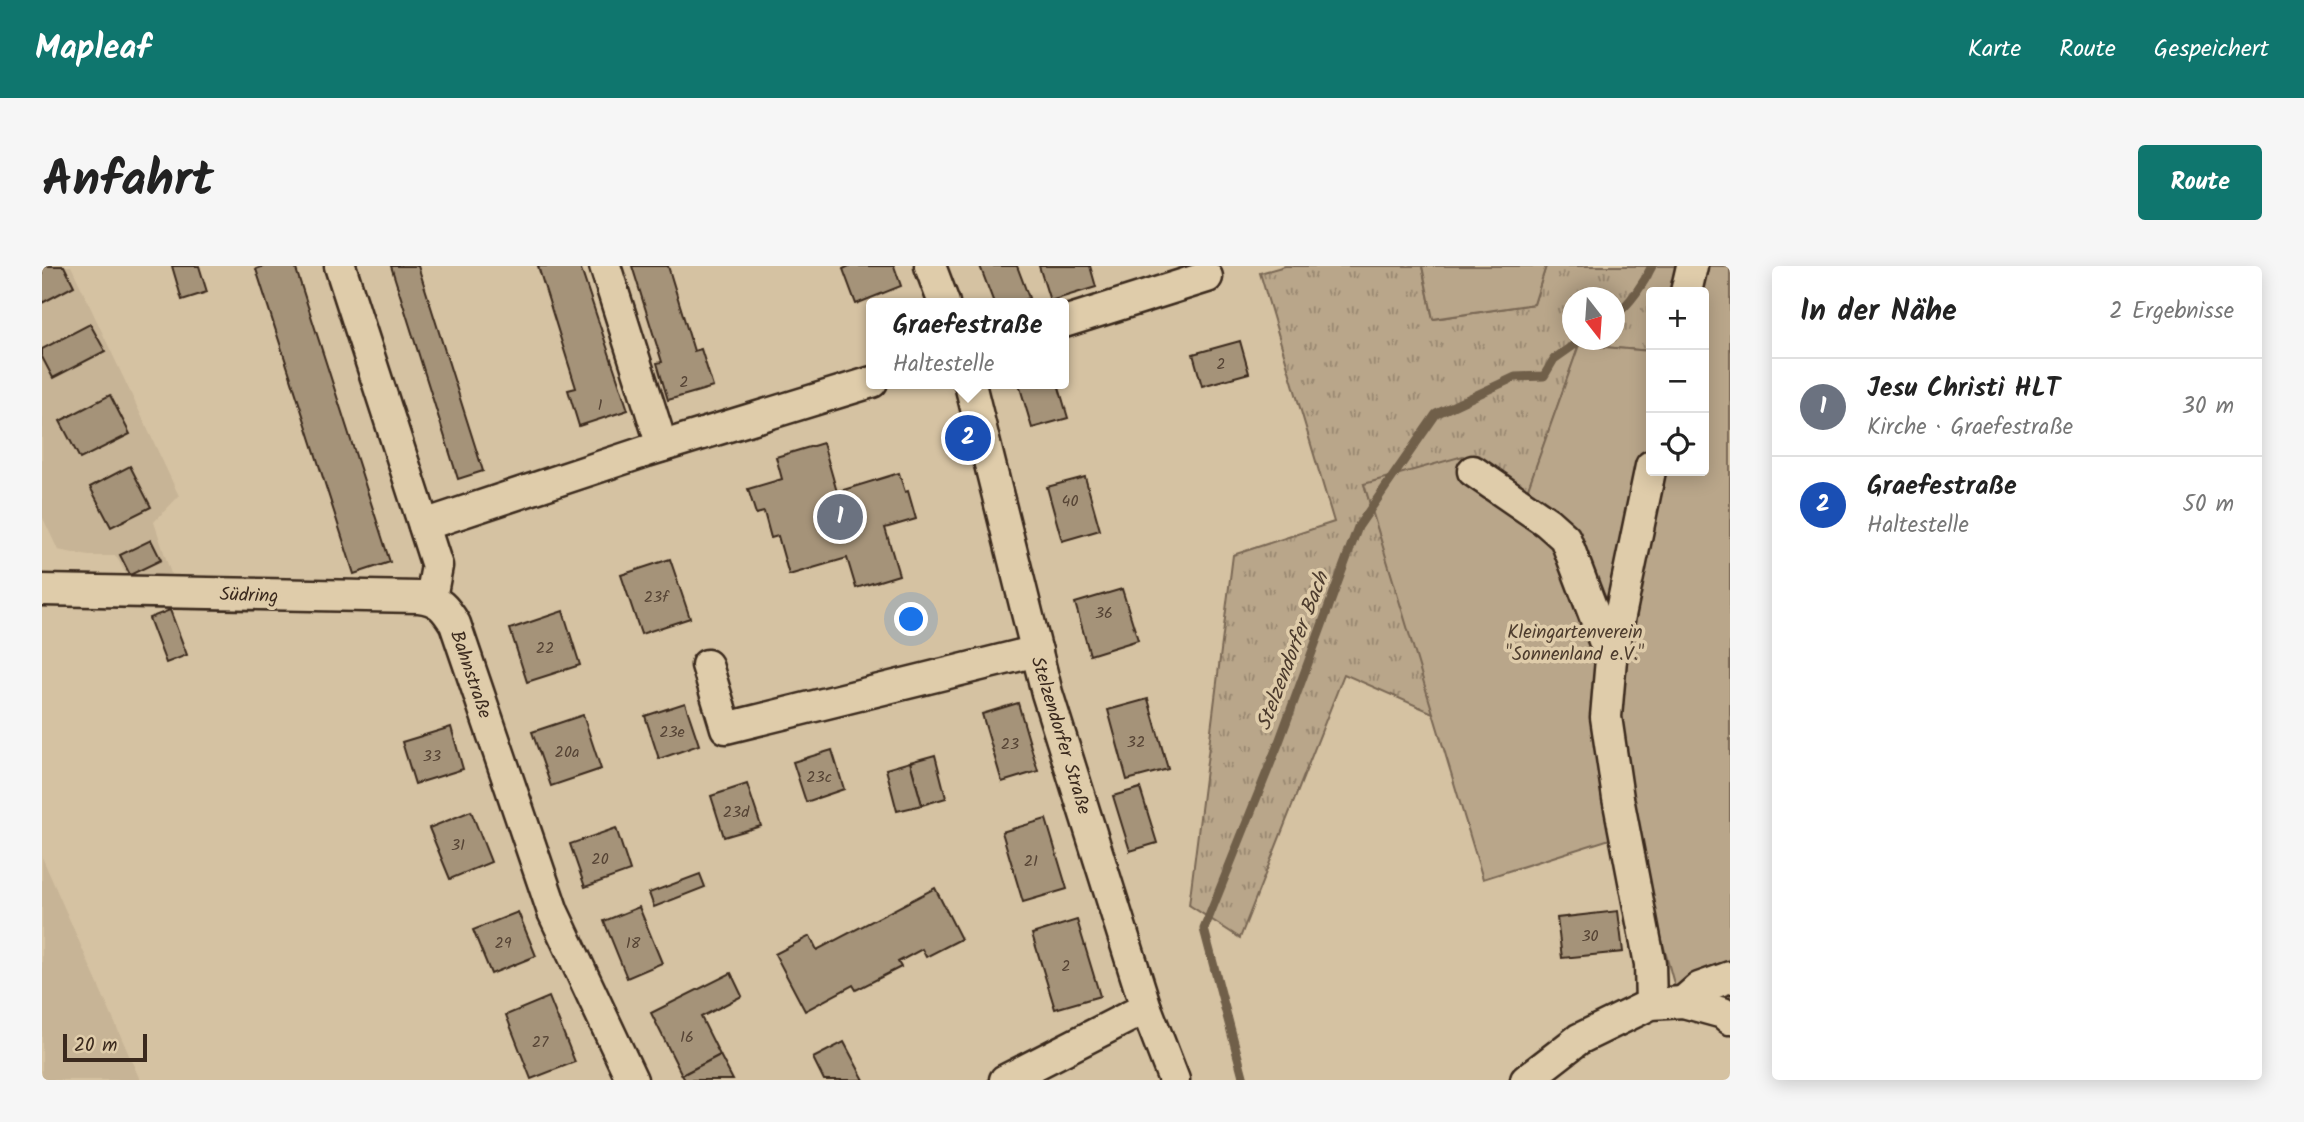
<!DOCTYPE html>
<html lang="de">
<meta charset="utf-8">
<style>
body{margin:0;font-family:Kalam,sans-serif;background:#f6f6f6;color:#222}
.controls{position:absolute;right:21px;top:21px;display:grid;overflow:hidden;border-radius:7px;box-shadow:0 4px 18px #0003}
.controls button{width:63px;height:63px;display:grid;place-items:center;padding:0;border:0;border-bottom:2px solid #e0e0e0;background:#fff;color:#222;font:35px sans-serif}
.compass{position:absolute;left:1520px;top:21px;width:63px;height:63px;border-radius:50%;background:#fff;box-shadow:0 4px 18px #0003;rotate:163deg}
.scale{position:absolute;left:21px;bottom:18px;width:84px;box-sizing:border-box;padding-left:7px;border:4px solid #3b2a1e;border-top:0;font-size:19px;line-height:24px;white-space:nowrap;color:#3b2a1e;-webkit-text-stroke:5px #dfccaa;paint-order:stroke}
.you{position:absolute;left:870px;top:354px;width:24px;height:24px;margin:-18px;border:5px solid #fff;border-radius:50%;background:#1a73e8;box-shadow:0 0 0 10px #1a73e833}
.badge{display:grid;place-items:center;width:46px;height:46px;border-radius:50%;background:#0f766e;color:#fff;font-size:23px;font-weight:700}
.pin{position:absolute;translate:-50% -50%;border:4px solid #fff;box-shadow:0 2px 7px #0006}
.popup{position:absolute;left:824px;top:32px;width:203px;height:91px;box-sizing:border-box;display:grid;place-content:center;border-radius:7px;background:#fff;filter:drop-shadow(0 2px 5px #0005);font-size:23px;white-space:nowrap;color:#767676}
.popup b{font-size:26px;color:#222}
.popup::after{content:'';position:absolute;left:50%;top:100%;margin-left:-14px;border:14px solid transparent;border-top-color:#fff}
.list{margin:0;padding:0;list-style:none}
h2{display:flex;justify-content:space-between;align-items:center;height:91px;margin:0;padding:0 28px;font-size:30px}
h2 small{font-size:23px;font-weight:400;color:#767676}
.list li{display:grid;grid-template-columns:46px 1fr auto;gap:21px;align-items:center;box-sizing:border-box;height:98px;padding:0 28px;border-top:2px solid #e0e0e0}
.list b{display:block;font-size:26px;white-space:nowrap}
.list p{margin:0;font-size:23px;white-space:nowrap;color:#767676}
.list em{font-size:23px;font-style:normal;color:#767676}
.icon{flex:none;width:38px;height:38px;fill:none;stroke:currentColor;stroke-width:2;stroke-linecap:round;stroke-linejoin:round}
.map{position:relative;flex:none;width:1688px;height:814px;overflow:hidden;border-radius:7px}
header{display:flex;align-items:center;gap:42px;box-sizing:border-box;height:98px;padding:0 35px;background:#0f766e;color:#fff}
header strong{font-size:33px}
nav{display:flex;gap:38px;margin-inline-start:auto;font-size:24px}
.intro{display:flex;align-items:center;justify-content:space-between;box-sizing:border-box;height:168px;padding:0 42px}
h1{margin:0;font-size:49px}
.button{padding:18px 32px;border-radius:7px;background:#0f766e;color:#fff;font-size:24px;font-weight:700}
main{display:flex;gap:42px;padding:0 42px}
aside{flex:1;background:#fff;border-radius:7px;box-shadow:0 4px 18px #0003}
.map>svg:first-child{display:block}
.built{fill:#c7b496}
.grass{fill:url(#grass-tufts);stroke:#7a6854;stroke-width:2;fill-rule:evenodd}
.garden{fill:#b9a68a;stroke:#7a6854;stroke-width:2}
.lines{fill:none;stroke-linecap:round;stroke-linejoin:round}
.stream{stroke:#6f5e4a;stroke-width:9}
.building{fill:#a59379;stroke:#3b2a1e;stroke-width:2}
.minor-casing{stroke:#3b2a1e;stroke-width:35}
.minor{stroke:#dfccaa;stroke-width:30}
.labels{text-anchor:middle;stroke-width:7;stroke-linejoin:round;paint-order:stroke}
.number-label{font-size:16px;fill:#564435}
.street-label{font-size:19px;fill:#3b2a1e;stroke:#dfccaa}
.park-label{font-size:19px;fill:#4e3d2e;stroke:#dfccaa}
.water-label{font-size:21px;font-style:italic;fill:#4c3b2d;stroke:#dfccaa}
</style>
<header>
<strong>Mapleaf</strong>
<nav><a>Karte</a><a>Route</a><a>Gespeichert</a></nav>
</header>
<div class="intro"><h1>Anfahrt</h1><a class="button">Route</a></div>
<main>
<div class="map">
<svg width="1688" height="814" viewBox="0 0 1688 814">
<defs>
<pattern id="grass-tufts" width="24" height="20" patternUnits="userSpaceOnUse" patternTransform="scale(1.75)"><rect width="24" height="20" fill="#b9a68a"/><path d="M3 7l-1-3M5 7V3M7 7l1-3M15 17l-1-3M17 17v-4M19 17l1-3" fill="none" stroke="#988770"/></pattern>
</defs>
<rect width="100%" height="100%" fill="#d5c2a2"/>
<filter id="ink" filterUnits="userSpaceOnUse"><feTurbulence type="fractalNoise" baseFrequency=".0143" numOctaves="2"/><feDisplacementMap in="SourceGraphic" scale="14" xChannelSelector="R" yChannelSelector="G"/><feConvolveMatrix kernelMatrix="1 2 1 2 8 2 1 2 1" color-interpolation-filters="sRGB"/></filter>
<g filter="url(#ink)">
<g class="built">
<polygon points="0,0 29,0 137,230 112,256 129,308 86,312 74,290 47,290 16,284 0,250"/>
<polygon points="0,591 98,814 0,814"/>
</g>
<path class="grass" d="M1243,0H1380L1391,53L1492,38L1504,0H1639L1633,26H1609V85L1537,79L1484,229L1322,218L1393,448L1302,408L1198,672L1147,639L1191,289L1292,256L1218,7ZM1531,32H1573V74H1531Z"/>
<g class="garden">
<polygon points="1380,0 1504,0 1492,38 1391,53"/>
<polygon points="1639,0 1688,0 1688,742 1634,725 1590,566 1441,613 1322,218 1421,190 1484,228 1537,79 1609,85 1609,205 1662,205 1662,26 1633,26"/>
</g>
<g class="lines">
<g class="stream">
<path d="M1573,49C1588,38 1602,17 1610,0"/>
<polyline points="1202,814 1162,663 1237,476 1316,261 1394,148 1473,111 1502,110 1512,93 1539,74"/>
</g>
</g>
<g class="building">
<polygon points="3,0 22,0 32,20 0,37 0,2"/>
<polygon points="130,0 157,0 165,26 140,34"/>
<polygon points="222,0 253,0 348,296 312,308 214,3"/>
<polygon points="349,0 376,0 441,205 416,213"/>
<polygon points="496,0 538,0 586,144 537,160 526,124 534,122"/>
<polygon points="590,0 626,0 652,85 659,83 671,121 626,134 615,97 620,96"/>
<polygon points="807,0 852,0 859,20 814,38 801,3"/>
<polygon points="938,0 975,0 987,32 973,37 952,37"/>
<polygon points="997,0 1048,0 1054,21 1008,35"/>
<polygon points="48,58 63,85 11,112 0,91 0,83"/>
<polygon points="1198,75 1207,107 1160,120 1151,88"/>
<polygon points="977,118 1016,118 1026,152 990,162"/>
<polygon points="68,129 88,168 38,193 18,155"/>
<polygon points="781,177 795,226 857,207 863,226 866,225 874,253 843,262 857,309 814,322 805,292 747,309 736,270 729,272 722,246 714,248 706,223 740,213 734,191"/>
<polygon points="88,200 109,241 69,261 48,221"/>
<polygon points="1043,211 1058,264 1020,275 1005,221"/>
<polygon points="109,274 119,294 88,309 78,289"/>
<polygon points="628,293 648,352 599,368 579,309"/>
<polygon points="1080,323 1096,374 1048,389 1033,337"/>
<polygon points="128,344 145,389 124,397 107,352"/>
<polygon points="521,345 538,399 485,416 468,363"/>
<polygon points="1106,433 1126,503 1085,514 1066,444"/>
<polygon points="643,437 657,479 617,493 603,450"/>
<polygon points="976,437 996,505 960,516 940,448"/>
<polygon points="541,449 559,503 509,520 490,466"/>
<polygon points="409,461 421,503 373,518 360,476"/>
<polygon points="790,484 802,523 764,536 751,496"/>
<polygon points="893,489 904,532 880,539 868,496"/>
<polygon points="868,496 880,539 855,545 844,503"/>
<polygon points="705,518 719,560 682,571 669,530"/>
<polygon points="1098,522 1115,577 1088,585 1071,530"/>
<polygon points="429,545 449,596 408,613 387,562"/>
<polygon points="1004,553 1025,623 981,636 960,566"/>
<polygon points="574,562 588,605 543,621 528,578"/>
<polygon points="658,608 663,621 612,641 607,627"/>
<polygon points="893,622 919,673 884,691 880,683 856,696 859,701 814,724 811,719 763,745 733,688 768,670 775,684"/>
<polygon points="597,641 620,697 585,712 562,655"/>
<polygon points="1576,645 1581,686 1520,692 1515,652"/>
<polygon points="476,646 494,690 449,708 431,664"/>
<polygon points="1035,654 1058,730 1013,743 990,668"/>
<polygon points="689,707 700,730 659,751 678,789 640,809 609,747"/>
<polygon points="507,731 533,796 489,813 464,749"/>
<polygon points="802,776 822,814 782,814 771,792"/>
<polygon points="678,789 691,814 643,814 640,809"/>
</g>
<g class="lines">
<defs>
<g id="minor">
<polyline points="298,0 395,300 389,332"/>
<polyline points="563,0 620,180"/>
<polyline points="888,0 902,37"/>
<polyline points="1644,26 1650,0"/>
<polyline points="1022,56 1165,11"/>
<polyline points="928,118 1005,427 1104,742 1132,814"/>
<polyline points="1431,205 1505,256 1523,272 1569,393"/>
<polyline points="382,259 605,185 830,116"/>
<path d="M0,324L377,331C397,333 404,343 413,358L511,646L590,814"/>
<polyline points="665,399 684,462 995,385"/>
<polyline points="1641,736 1657,722 1688,711"/>
<polyline points="1609,738 1608,698 1576,532 1564,451 1569,393 1609,200"/>
<polyline points="963,814 1104,742"/>
<polyline points="1484,814 1537,773 1609,738 1641,736 1681,747 1688,753"/>
</g>
</defs>
<use href="#minor" class="minor-casing"/>
<use href="#minor" class="minor"/>
</g>
</g>
<g class="labels">
<g class="number-label">
<text x="1179" y="103">2</text>
<text x="642" y="121">2</text>
<text x="558" y="144">1</text>
<text x="1028" y="240">40</text>
<text x="614" y="336">23f</text>
<text x="1062" y="352">36</text>
<text x="503" y="387">22</text>
<text x="630" y="471">23e</text>
<text x="1094" y="481">32</text>
<text x="968" y="483">23</text>
<text x="525" y="491">20a</text>
<text x="390" y="495">33</text>
<text x="777" y="516">23c</text>
<text x="694" y="551">23d</text>
<text x="416" y="584">31</text>
<text x="558" y="598">20</text>
<text x="989" y="600">21</text>
<text x="1548" y="675">30</text>
<text x="461" y="682">29</text>
<text x="591" y="682">18</text>
<text x="1024" y="705">2</text>
<text x="645" y="776">16</text>
<text x="498" y="781">27</text>
</g>
<g class="street-label">
<text transform="translate(207 328) rotate(2)" y="7">Südring</text>
<text transform="translate(430 408) rotate(71)" y="7">Bahnstraße</text>
<text transform="translate(1020 469) rotate(73)" y="7">Stelzendorfer Straße</text>
</g>
<g class="park-label">
<text x="1533" y="372">Kleingartenverein<tspan x="1533" dy="22">"Sonnenland e.V."</tspan></text>
</g>
<g class="water-label">
<text transform="translate(1250 385) rotate(-69)" y="7">Stelzendorfer Bach</text>
</g>
</g>
</svg>
<div class="controls">
<button>+</button>
<button>−</button>
<button><svg class="icon" aria-label="locate" viewBox="0 0 24 24"><circle cx="12" cy="12" r="6"/><path d="M12 2v4M12 18v4M2 12h4M18 12h4"/></svg></button>
</div>
<svg class="compass" viewBox="-18 -18 36 36"><path d="M0-13l5 13h-10z" fill="#e53935"/><path d="M0 13l5-13h-10z" fill="#767676"/></svg>
<div class="scale">20 m</div>
<div class="you"></div>
<div class="pin badge" style="left:798px;top:251px;background:#6b7280">1</div>
<div class="pin badge" style="left:926px;top:172px;background:#1a4fb4">2</div>
<div class="popup"><b>Graefestraße</b>Haltestelle</div>
</div>
<aside>
<h2>In der Nähe<small>2 Ergebnisse</small></h2>
<ul class="list">
<li><span class="badge" style="background:#6b7280">1</span><div><b>Jesu Christi HLT</b><p>Kirche · Graefestraße</p></div><em>30 m</em></li>
<li><span class="badge" style="background:#1a4fb4">2</span><div><b>Graefestraße</b><p>Haltestelle</p></div><em>50 m</em></li>
</ul>
</aside>
</main>
